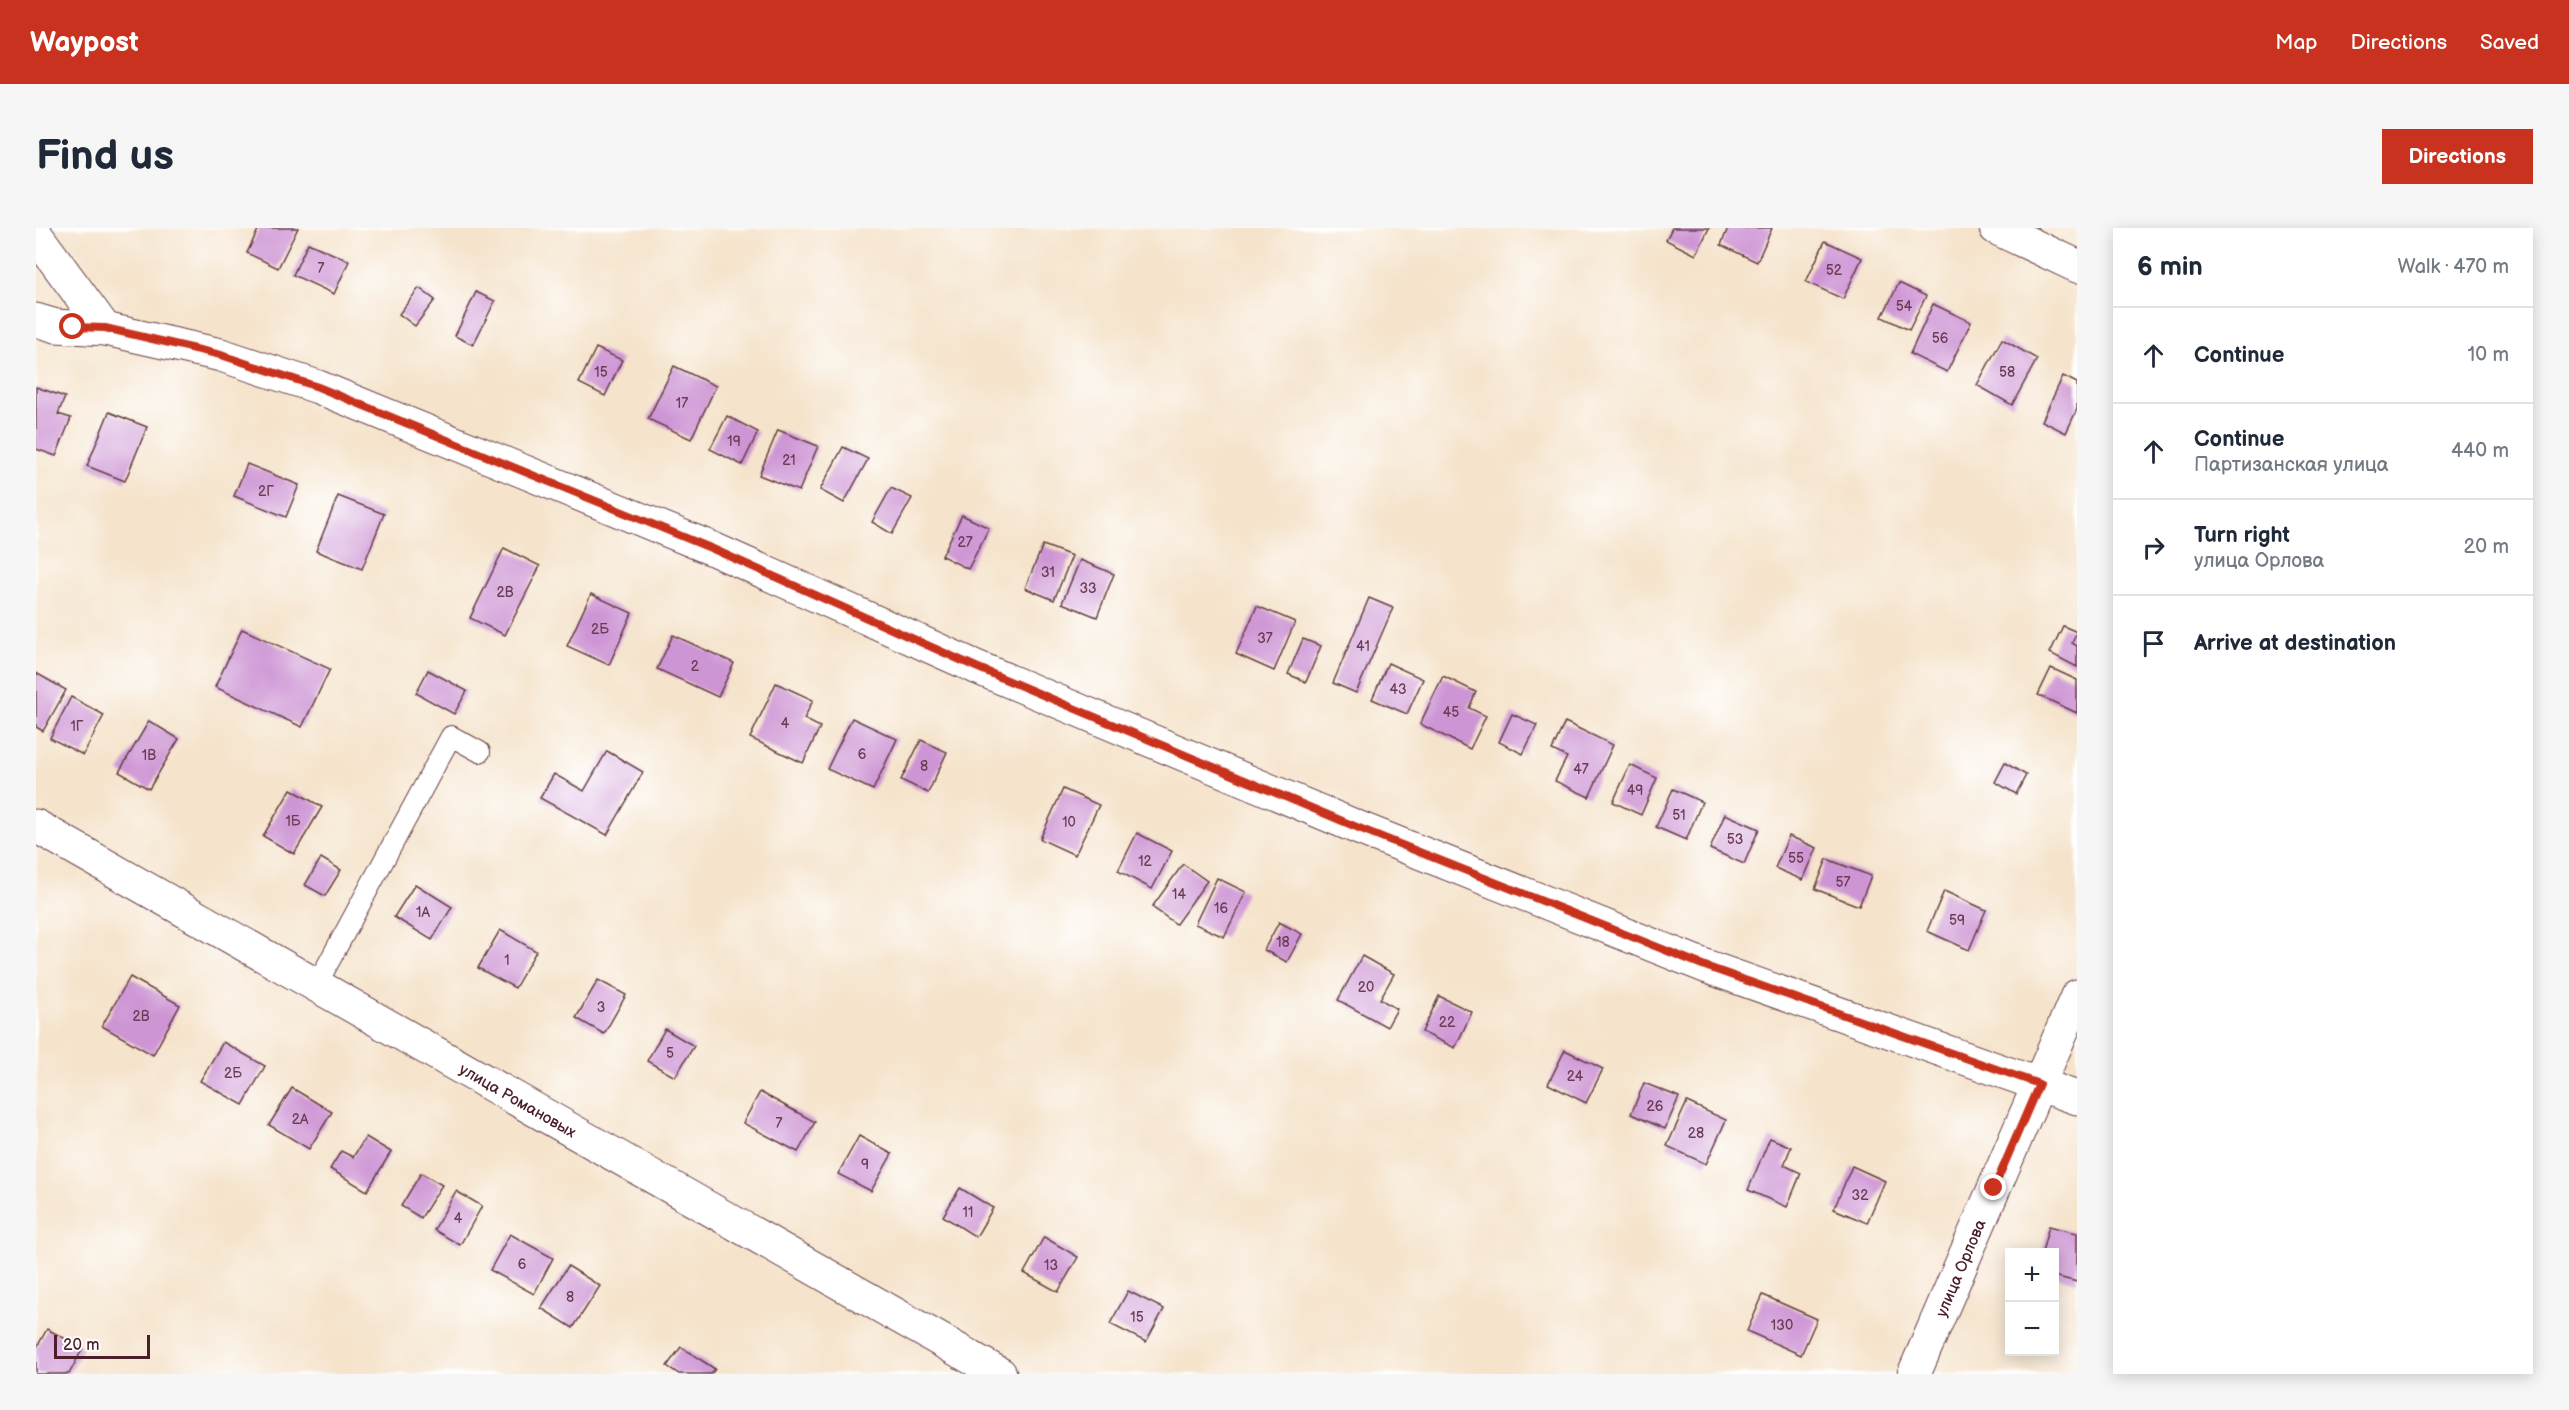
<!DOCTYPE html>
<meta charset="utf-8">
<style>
body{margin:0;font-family:"Balsamiq Sans",sans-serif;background:#f6f6f7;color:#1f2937}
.controls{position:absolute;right:18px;bottom:18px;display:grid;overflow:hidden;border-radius:0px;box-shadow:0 3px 15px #0003}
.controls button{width:54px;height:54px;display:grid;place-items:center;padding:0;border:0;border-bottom:2px solid #e0e1e3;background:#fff;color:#1f2937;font:30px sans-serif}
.scale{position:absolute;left:18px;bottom:15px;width:96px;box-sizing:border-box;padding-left:6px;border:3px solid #4a1f2b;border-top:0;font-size:16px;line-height:21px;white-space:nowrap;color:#4a1f2b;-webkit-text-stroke:4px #fff;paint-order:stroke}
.stop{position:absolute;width:18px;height:18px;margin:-14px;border:4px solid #c8321e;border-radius:50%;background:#fff}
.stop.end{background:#c8321e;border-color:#fff;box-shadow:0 2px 6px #0008}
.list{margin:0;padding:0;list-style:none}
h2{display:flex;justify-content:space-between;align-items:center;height:78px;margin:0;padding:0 24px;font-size:26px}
h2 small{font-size:20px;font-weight:400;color:#747a83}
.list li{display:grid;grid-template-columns:39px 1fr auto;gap:18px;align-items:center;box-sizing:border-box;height:96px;padding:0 24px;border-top:2px solid #e0e1e3}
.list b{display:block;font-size:22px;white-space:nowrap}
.list p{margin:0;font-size:20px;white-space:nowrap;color:#747a83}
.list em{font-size:20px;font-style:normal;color:#747a83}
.icon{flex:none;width:33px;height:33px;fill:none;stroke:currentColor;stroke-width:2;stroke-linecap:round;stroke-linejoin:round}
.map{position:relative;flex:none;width:2041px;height:1146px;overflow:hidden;border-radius:0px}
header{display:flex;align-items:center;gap:36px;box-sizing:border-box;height:84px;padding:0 30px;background:#c8321e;color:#fff}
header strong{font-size:28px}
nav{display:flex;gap:33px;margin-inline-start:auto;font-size:21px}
.intro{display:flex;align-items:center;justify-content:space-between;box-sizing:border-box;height:144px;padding:0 36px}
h1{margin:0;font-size:42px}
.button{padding:15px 27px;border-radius:0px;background:#c8321e;color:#fff;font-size:21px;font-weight:700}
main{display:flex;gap:36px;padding:0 36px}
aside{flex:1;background:#fff;border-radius:0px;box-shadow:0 3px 15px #0003}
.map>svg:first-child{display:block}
.building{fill:#ce95d4}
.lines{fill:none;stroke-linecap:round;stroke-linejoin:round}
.lane-casing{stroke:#643c43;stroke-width:22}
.street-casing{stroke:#643c43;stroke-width:35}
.lane{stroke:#fff;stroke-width:20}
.street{stroke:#fff;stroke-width:33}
.route{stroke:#c8321e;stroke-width:8}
.labels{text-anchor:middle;stroke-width:4.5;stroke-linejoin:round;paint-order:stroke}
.number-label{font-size:14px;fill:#6b3c55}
.street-label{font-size:16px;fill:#4a1f2b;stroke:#fff}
</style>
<header>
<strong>Waypost</strong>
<nav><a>Map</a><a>Directions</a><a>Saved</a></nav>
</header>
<div class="intro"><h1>Find us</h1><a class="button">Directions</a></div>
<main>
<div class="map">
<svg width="2041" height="1146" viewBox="0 0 2041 1146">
<rect width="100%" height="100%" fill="#fff"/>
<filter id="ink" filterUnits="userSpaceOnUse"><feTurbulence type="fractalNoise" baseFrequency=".0167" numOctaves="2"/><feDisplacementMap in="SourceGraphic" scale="12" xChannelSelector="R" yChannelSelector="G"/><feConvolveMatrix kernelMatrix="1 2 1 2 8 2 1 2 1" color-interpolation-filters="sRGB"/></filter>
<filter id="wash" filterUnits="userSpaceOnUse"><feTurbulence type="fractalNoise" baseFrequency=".008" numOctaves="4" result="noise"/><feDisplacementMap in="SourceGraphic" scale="24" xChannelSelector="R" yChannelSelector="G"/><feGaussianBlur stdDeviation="1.35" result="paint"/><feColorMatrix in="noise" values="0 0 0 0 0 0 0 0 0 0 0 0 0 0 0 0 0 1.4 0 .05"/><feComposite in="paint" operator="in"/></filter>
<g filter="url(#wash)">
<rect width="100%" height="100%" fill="#f5e3cb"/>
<g id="blocks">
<g class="building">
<polygon points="223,0 262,0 242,40 211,25"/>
<polygon points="1636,0 1673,0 1660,27 1630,12"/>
<polygon points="1692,0 1736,0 1721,34 1685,17"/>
<polygon points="1789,13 1826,30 1807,71 1770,54"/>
<polygon points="272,15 313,33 298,66 257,47"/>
<polygon points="1863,55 1890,68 1873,102 1846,89"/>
<polygon points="383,60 399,72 379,98 363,86"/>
<polygon points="440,64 459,73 437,117 419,108"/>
<polygon points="1897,76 1935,94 1911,144 1874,126"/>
<polygon points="1966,111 2001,131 1976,177 1941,157"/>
<polygon points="560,120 586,132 569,168 543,155"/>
<polygon points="638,138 680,158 655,211 612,191"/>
<polygon points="2027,148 2041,155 2041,181 2030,205 2006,193"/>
<polygon points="0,159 29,169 22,186 35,190 20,228 0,221"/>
<polygon points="73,184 111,199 89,253 51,238"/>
<polygon points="691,188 722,204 706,237 674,221"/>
<polygon points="742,202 782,218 763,263 723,247"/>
<polygon points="807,219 832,231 808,275 784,262"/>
<polygon points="211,236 263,257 250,289 198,268"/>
<polygon points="855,260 876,270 856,306 836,294"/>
<polygon points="302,268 348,286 326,341 280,323"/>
<polygon points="926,287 953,300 932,341 906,328"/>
<polygon points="1007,317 1036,328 1018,372 989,360"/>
<polygon points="468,320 504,338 469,407 434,390"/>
<polygon points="1044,332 1078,346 1061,389 1026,375"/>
<polygon points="555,366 596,385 573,437 531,418"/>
<polygon points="1333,370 1357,380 1320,465 1297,455"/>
<polygon points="1221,378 1259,394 1238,443 1200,426"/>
<polygon points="2027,398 2041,404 2036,415 2041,418 2041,439 2014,425"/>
<polygon points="206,401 294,441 266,499 179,459"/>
<polygon points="637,407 698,435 682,469 621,441"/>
<polygon points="1267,411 1285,418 1270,454 1252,446"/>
<polygon points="1352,435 1387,451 1371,486 1336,471"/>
<polygon points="2015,440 2041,452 2041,485 2002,467"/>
<polygon points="392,442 431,463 418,486 380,465"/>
<polygon points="0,445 30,462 7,503 0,499"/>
<polygon points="1407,448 1440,464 1433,480 1450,488 1434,521 1384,496"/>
<polygon points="740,455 777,472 768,491 784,499 767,535 714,510"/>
<polygon points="35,469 68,487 47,527 14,510"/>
<polygon points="1476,486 1501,497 1487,526 1463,514"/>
<polygon points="816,490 861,511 837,562 791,541"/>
<polygon points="113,493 143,511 113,561 83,544"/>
<polygon points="1529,494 1577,517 1553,569 1519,553 1531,529 1516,522"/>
<polygon points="885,512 911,524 892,565 865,552"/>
<polygon points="571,523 607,544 571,607 504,570 518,546 548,563"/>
<polygon points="1969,535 1990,547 1980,566 1959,554"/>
<polygon points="1594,537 1621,550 1605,587 1577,574"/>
<polygon points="255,561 286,579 258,626 227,608"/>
<polygon points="1027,561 1063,577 1039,627 1004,611"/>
<polygon points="1637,561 1666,574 1650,612 1620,599"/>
<polygon points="1689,586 1723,601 1708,636 1674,621"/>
<polygon points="1101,605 1136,623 1116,661 1082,643"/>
<polygon points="1753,608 1781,620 1767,652 1739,640"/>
<polygon points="285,630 305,642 289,668 269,657"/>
<polygon points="1791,631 1835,648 1823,678 1779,661"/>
<polygon points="1147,636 1171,653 1140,696 1116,679"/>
<polygon points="1181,650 1210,664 1188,709 1159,696"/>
<polygon points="379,656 416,679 396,712 358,689"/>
<polygon points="1908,663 1950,682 1933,722 1891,703"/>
<polygon points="1243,694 1266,706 1251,734 1228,722"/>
<polygon points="464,702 500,723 479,760 442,740"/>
<polygon points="1326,728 1358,746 1344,771 1361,781 1351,799 1302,772"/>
<polygon points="94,749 144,777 117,827 66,798"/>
<polygon points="562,752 590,767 568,806 540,790"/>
<polygon points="1403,768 1436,784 1419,820 1386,804"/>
<polygon points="629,801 658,818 639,849 611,833"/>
<polygon points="187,814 229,838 207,877 164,853"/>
<polygon points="1529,822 1567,841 1550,875 1512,856"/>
<polygon points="1608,855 1643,869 1629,901 1595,886"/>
<polygon points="256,860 296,884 273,921 233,897"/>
<polygon points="724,864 779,894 762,924 707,895"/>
<polygon points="1651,874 1690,892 1670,936 1631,918"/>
<polygon points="823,908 856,926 835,963 802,946"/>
<polygon points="330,909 355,924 331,963 294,941 305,923 317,929"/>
<polygon points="1734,910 1755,919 1748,937 1765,945 1751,979 1712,962"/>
<polygon points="1816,938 1849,953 1831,995 1798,981"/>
<polygon points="385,945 406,957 385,990 365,978"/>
<polygon points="924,960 957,980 940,1009 907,988"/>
<polygon points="420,963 446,978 424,1017 398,1002"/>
<polygon points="2013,998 2041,1005 2041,1054 2018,1048 2018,1024 2006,1024"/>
<polygon points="474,1006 517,1030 498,1066 454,1042"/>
<polygon points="1008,1009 1042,1029 1022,1064 988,1045"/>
<polygon points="532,1038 564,1058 537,1100 505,1080"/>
<polygon points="1092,1063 1128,1081 1110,1114 1074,1096"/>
<polygon points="1727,1067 1781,1091 1765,1127 1711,1103"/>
<polygon points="11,1101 47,1120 33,1146 0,1146 0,1121"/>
<polygon points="645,1119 679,1141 675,1146 643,1146 631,1138"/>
</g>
</g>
</g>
<g filter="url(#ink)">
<use href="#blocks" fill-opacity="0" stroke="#643c43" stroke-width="1.5"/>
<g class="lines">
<defs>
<polyline id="lane" points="280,758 415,508 444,524"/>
<g id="street">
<polyline points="1960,0 2041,38"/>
<polyline points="0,7 69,101"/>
<polyline points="0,92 20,98 69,101 185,127 282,159 677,321 940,439 1323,600 1669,738 2041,870"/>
<polyline points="0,598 964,1146"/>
<polyline points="1878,1146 2041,768"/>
</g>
</defs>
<use href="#lane" class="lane-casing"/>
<use href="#street" class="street-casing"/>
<use href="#lane" class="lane"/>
<use href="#street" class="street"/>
</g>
</g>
<g class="lines" filter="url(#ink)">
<polyline class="route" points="37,99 69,100 185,127 282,159 677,321 940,439 1323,600 1669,738 2003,856 1958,960"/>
</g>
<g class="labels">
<g class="number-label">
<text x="285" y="45">7</text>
<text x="1798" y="47">52</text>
<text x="1868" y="83">54</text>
<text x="1904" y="115">56</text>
<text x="565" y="149">15</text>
<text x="1971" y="149">58</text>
<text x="646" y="180">17</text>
<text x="698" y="218">19</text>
<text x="753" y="237">21</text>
<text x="230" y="268">2Г</text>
<text x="929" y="319">27</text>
<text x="1012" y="349">31</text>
<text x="1052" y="365">33</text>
<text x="469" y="369">2В</text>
<text x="564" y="406">2Б</text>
<text x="1229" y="415">37</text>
<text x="1327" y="423">41</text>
<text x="659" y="443">2</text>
<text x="1362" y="466">43</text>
<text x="1415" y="489">45</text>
<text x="749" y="500">4</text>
<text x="41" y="503">1Г</text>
<text x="826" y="531">6</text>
<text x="113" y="532">1В</text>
<text x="888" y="543">8</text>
<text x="1545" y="546">47</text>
<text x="1599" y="567">49</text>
<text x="1643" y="592">51</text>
<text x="257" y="598">1Б</text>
<text x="1033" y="599">10</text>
<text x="1699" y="616">53</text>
<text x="1760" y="635">55</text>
<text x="1109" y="638">12</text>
<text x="1807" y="659">57</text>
<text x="1143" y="671">14</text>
<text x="1185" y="685">16</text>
<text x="387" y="689">1А</text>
<text x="1921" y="697">59</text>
<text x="1247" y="719">18</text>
<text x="471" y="737">1</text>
<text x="1330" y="764">20</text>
<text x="565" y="784">3</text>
<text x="105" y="793">2В</text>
<text x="1411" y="799">22</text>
<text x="634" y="830">5</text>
<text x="197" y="850">2Б</text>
<text x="1539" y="853">24</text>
<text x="1619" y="883">26</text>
<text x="264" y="896">2А</text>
<text x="743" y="900">7</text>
<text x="1660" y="910">28</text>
<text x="829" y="941">9</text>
<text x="1824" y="972">32</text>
<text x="932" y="989">11</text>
<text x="422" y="995">4</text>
<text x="486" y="1041">6</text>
<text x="1015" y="1042">13</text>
<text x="534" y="1074">8</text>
<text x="1101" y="1094">15</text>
<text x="1746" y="1102">130</text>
</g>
<g class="street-label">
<text transform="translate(482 872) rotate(30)" y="6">улица Романовых</text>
<text transform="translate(1924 1040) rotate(-67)" y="6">улица Орлова</text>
</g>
</g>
</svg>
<div class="controls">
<button>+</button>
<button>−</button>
</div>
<div class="scale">20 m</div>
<div class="stop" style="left:37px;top:99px"></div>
<div class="stop end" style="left:1958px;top:960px"></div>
</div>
<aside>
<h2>6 min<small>Walk · 470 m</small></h2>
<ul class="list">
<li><svg class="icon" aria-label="ahead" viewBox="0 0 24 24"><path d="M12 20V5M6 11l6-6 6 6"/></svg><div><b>Continue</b></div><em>10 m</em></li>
<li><svg class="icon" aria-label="ahead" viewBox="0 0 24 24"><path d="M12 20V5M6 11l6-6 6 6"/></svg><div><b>Continue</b><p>Партизанская улица</p></div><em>440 m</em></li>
<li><svg class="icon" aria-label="right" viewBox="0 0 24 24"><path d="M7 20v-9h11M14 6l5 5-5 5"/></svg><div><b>Turn right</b><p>улица Орлова</p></div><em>20 m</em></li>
<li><svg class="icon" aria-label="arrive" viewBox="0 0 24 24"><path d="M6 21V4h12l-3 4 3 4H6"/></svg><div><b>Arrive at destination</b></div></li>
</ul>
</aside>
</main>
